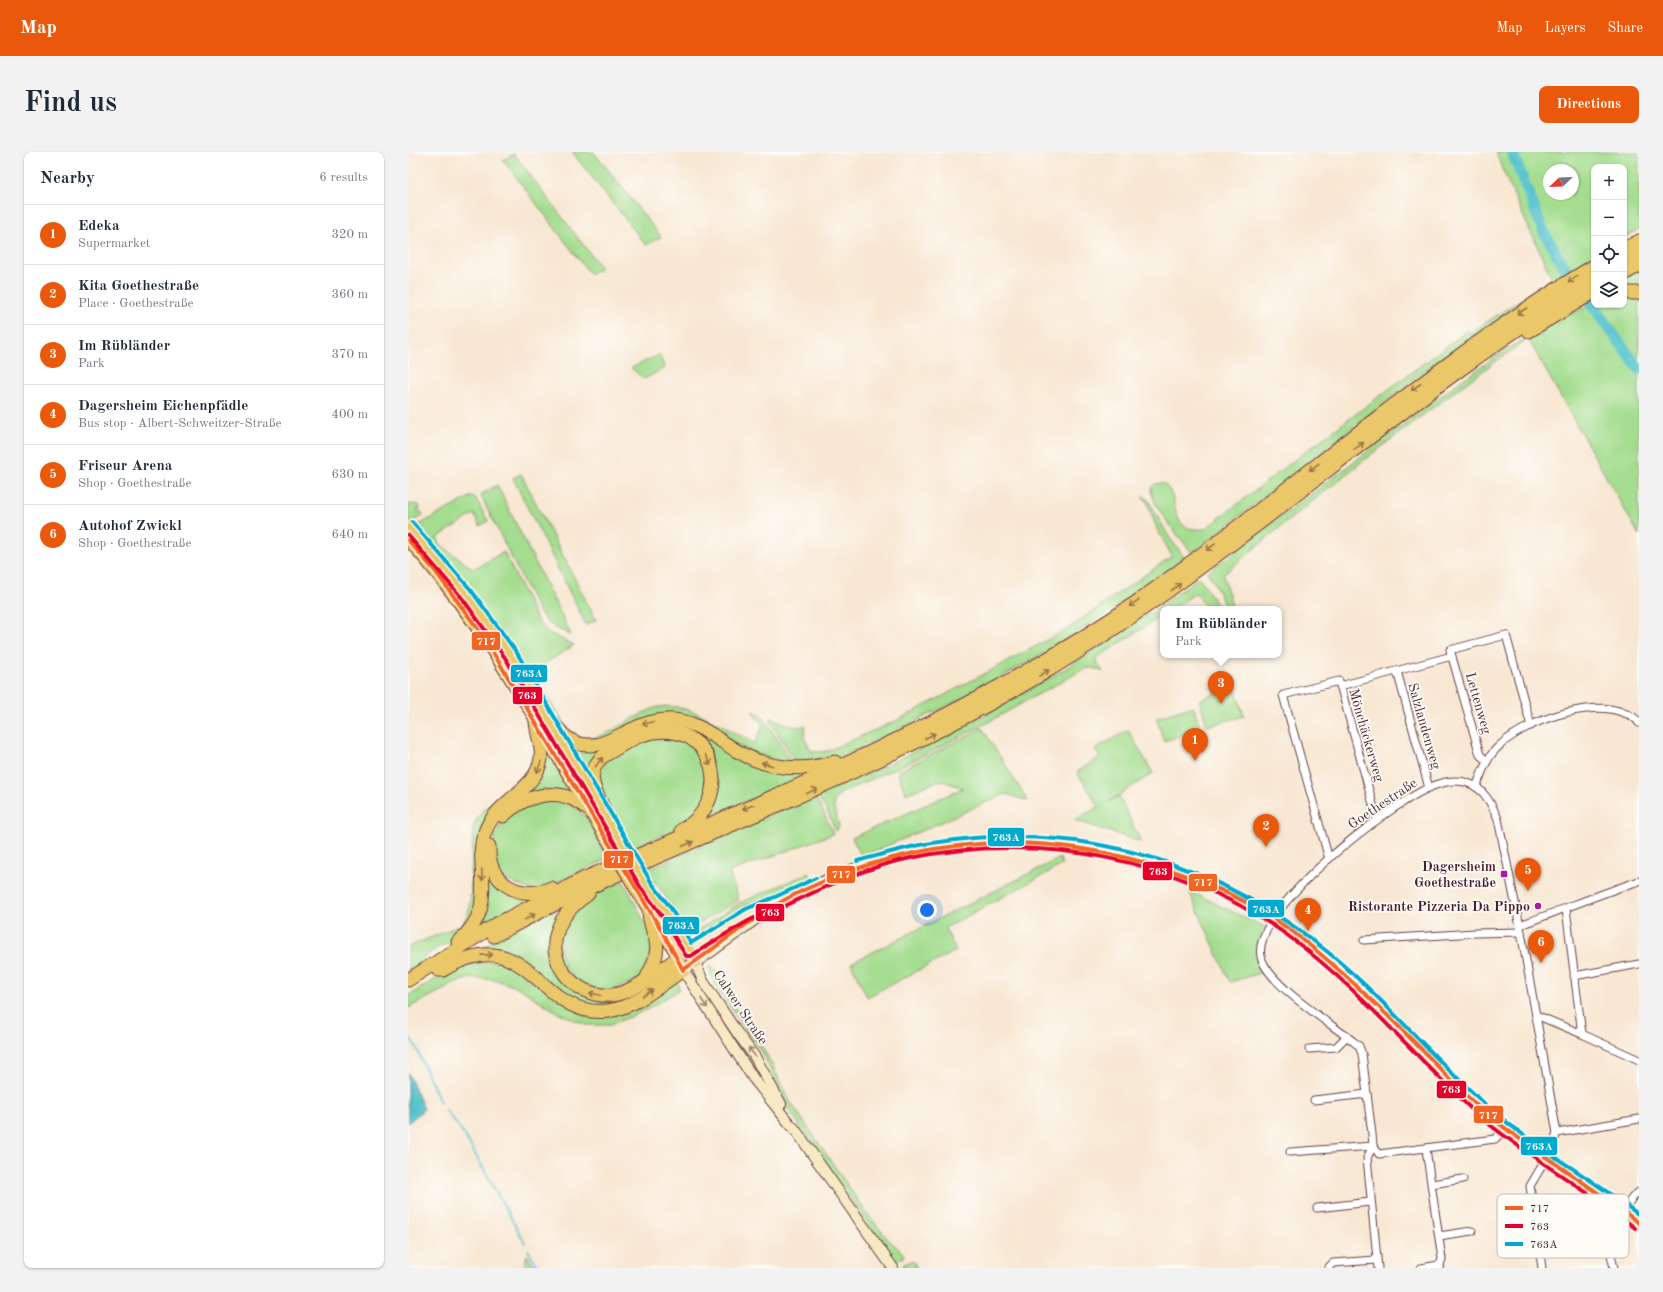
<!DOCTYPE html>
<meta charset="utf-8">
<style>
body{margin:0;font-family:"Old Standard TT",serif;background:#f2f2f3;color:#1f2937}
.controls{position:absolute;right:12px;top:12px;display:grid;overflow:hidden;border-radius:8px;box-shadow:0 1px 3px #0004}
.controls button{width:36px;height:36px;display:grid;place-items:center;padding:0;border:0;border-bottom:1px solid #e0e1e3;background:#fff;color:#1f2937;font:20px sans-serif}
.compass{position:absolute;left:1135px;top:12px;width:36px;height:36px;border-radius:50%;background:#fff;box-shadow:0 1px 3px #0004;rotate:247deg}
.you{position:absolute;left:519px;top:758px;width:14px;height:14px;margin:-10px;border:3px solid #fff;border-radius:50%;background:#1a73e8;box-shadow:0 0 0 6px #1a73e833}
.badge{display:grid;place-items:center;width:26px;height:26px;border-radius:50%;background:#ea580c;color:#fff;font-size:13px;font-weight:700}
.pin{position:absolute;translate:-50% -33px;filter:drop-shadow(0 1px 2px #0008)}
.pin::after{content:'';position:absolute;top:21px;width:14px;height:12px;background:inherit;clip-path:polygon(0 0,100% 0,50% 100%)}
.popup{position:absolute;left:752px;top:454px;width:122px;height:52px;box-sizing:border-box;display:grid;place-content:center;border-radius:8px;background:#fff;filter:drop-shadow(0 1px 3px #0005);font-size:13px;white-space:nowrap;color:#747a83}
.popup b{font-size:15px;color:#1f2937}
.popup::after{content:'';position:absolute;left:50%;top:100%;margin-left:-8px;border:8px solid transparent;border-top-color:#fff}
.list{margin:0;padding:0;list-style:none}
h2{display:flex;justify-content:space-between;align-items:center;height:52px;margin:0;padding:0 16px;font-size:17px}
h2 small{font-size:13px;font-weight:400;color:#747a83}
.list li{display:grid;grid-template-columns:26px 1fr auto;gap:12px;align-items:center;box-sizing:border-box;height:60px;padding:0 16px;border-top:1px solid #e0e1e3}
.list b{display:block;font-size:15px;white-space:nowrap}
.list p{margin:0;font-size:13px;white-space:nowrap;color:#747a83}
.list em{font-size:13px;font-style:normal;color:#747a83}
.icon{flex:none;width:22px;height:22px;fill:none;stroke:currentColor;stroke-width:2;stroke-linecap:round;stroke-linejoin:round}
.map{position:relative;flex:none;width:1231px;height:1116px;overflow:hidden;border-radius:8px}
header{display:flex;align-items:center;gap:24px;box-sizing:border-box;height:56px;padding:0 20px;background:#ea580c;color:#fff}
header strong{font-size:19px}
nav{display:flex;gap:22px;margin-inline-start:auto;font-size:14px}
.intro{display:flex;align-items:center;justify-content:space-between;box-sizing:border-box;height:96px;padding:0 24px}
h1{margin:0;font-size:28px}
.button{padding:10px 18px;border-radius:8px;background:#ea580c;color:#fff;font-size:14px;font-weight:700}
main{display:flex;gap:24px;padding:0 24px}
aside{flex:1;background:#fff;border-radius:8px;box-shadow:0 1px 3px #0004}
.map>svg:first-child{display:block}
.green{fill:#a4dd8f;stroke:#777e5d;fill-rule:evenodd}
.water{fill:#55c2cc;stroke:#50707c}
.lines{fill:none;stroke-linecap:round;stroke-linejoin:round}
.stream{stroke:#55c2cc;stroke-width:2}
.river{stroke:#55c2cc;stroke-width:11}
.street-casing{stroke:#643d44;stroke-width:9}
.secondary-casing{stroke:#643d44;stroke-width:12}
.primary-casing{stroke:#643d44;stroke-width:13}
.highway-casing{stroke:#643d44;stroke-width:15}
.street{stroke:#fff;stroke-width:7}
.secondary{stroke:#f7e9c3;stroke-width:10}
.primary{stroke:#eac769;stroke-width:11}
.highway{stroke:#eac769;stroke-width:13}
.primary-bridge-casing{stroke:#643d44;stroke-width:13;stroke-linecap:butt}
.primary-bridge{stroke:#eac769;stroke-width:11}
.bus-1-casing{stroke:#fdfcf7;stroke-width:7}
.bus-2-casing{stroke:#fdfcf7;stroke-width:7}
.bus-3-casing{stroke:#fdfcf7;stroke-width:7}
.bus-1{stroke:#f26522;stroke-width:4}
.bus-2{stroke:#e4002b;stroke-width:4}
.bus-3{stroke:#00a9ce;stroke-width:4}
.oneway{stroke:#9a734a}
.oneway2{stroke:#a08477}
.poi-dot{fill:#b5179e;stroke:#fdfcf7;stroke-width:1.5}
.labels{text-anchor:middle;stroke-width:3.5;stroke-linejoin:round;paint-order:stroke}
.street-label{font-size:14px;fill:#4a1f2b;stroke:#fdfcf7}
.poi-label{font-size:14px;font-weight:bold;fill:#4a1f2b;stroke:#fdfcf7;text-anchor:end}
.key{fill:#fdfcf7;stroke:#c7baba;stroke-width:1}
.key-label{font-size:11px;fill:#4a1f2b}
.line-badge{stroke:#fdfcf7;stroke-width:1.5}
.badge-label{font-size:11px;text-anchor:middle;font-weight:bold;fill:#fff}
</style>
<header>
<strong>Map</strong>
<nav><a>Map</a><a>Layers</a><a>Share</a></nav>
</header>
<div class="intro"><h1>Find us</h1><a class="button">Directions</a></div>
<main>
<aside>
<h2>Nearby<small>6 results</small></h2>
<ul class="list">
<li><span class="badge">1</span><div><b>Edeka</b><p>Supermarket</p></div><em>320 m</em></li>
<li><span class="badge">2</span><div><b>Kita Goethestraße</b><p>Place · Goethestraße</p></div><em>360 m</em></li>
<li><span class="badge">3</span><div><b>Im Rübländer</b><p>Park</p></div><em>370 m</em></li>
<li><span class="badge">4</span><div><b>Dagersheim Eichenpfädle</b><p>Bus stop · Albert-Schweitzer-Straße</p></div><em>400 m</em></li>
<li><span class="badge">5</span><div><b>Friseur Arena</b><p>Shop · Goethestraße</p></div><em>630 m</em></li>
<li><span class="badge">6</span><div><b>Autohof Zwickl</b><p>Shop · Goethestraße</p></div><em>640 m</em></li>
</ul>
</aside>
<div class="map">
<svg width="1231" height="1116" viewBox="0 0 1231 1116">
<rect width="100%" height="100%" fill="#fdfcf7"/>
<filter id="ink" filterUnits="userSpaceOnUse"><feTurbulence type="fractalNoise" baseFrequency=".025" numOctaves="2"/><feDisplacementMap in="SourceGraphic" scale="8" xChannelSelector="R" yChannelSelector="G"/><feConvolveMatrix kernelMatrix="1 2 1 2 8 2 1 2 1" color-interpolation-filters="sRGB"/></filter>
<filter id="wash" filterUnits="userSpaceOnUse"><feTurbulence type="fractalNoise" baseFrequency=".012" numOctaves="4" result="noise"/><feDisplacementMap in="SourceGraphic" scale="16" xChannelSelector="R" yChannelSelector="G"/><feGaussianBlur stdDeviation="0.9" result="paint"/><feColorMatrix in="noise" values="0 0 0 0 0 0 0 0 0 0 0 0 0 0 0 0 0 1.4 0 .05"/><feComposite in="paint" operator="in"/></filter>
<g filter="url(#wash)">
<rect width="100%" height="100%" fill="#f8e7d2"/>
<g class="green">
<polygon points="164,0 186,0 253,85 238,93"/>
<path d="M1088,0H1231V77L1216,86V15H1186V103L1156,121L1019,217L784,401C773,386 743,354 743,336L747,332L754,331C776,342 755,382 797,377L893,303L1060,178L1062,181L1144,127L1094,17ZM1141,18H1165V42H1141Z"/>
<polygon points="106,2 193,116 182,122 95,8"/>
<polygon points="1231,118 1231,137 1216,138 1216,126"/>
<path d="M1216,145H1231V383L1120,187C1064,225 1010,267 956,308C909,346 861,383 815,423L825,457H818L806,430L799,420L801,419L1054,228L1102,195L1164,160L1165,161L1186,152L1216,153Z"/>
<polygon points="251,203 257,216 236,227 223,216"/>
<polygon points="113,322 188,468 178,473 105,326"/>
<path d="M89,333L163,483C141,473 138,472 126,451L73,344L74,342Z"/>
<polygon points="734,343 741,349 761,385 777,406 708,455 676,476 623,509 557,545 444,600 421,609 390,614 364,572 362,569 364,566 386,575 398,574 396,585 403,599 409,600 419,599 490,568 658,478 764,404 749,377 739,350"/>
<path d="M62,345H67L80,369L72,374L66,362L29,386L33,393L65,417L96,400L130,470L143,482L166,493L122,521L160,576C164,580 167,583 172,585C194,593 228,560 251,555C281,549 320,579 347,591L355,573L344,559L354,563L386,613L361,610L290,571L187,590L161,584L7,375Z"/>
<polygon points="0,352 11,353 12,357 9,358 10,361 13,359 15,364 3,370 0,367"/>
<path d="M791,425L812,457H799L788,441L764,457H755V463L687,507L695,520L686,516H678L573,574L506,608L437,639C418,651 428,656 431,674L428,680L419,659L409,643C458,624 506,600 552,576C635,532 717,483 791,425Z"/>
<polygon points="826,532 836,564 799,574 792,548"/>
<polygon points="785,554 793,577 756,589 748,566"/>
<polygon points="264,572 292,579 400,621 293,669 309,628 279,581 217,587 182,628 167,603 168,595"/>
<polygon points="574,576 620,649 597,642 454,705 444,686 555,636 532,628 498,642 489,620"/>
<polygon points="720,578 745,621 700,650 711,644 733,690 666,668 691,655 669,620 692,605 687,597"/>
<polygon points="236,585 278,587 297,609 300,643 275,674 223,697 209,673 187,628 192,613"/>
<path d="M138,594L165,641L163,642C115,625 51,680 88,727C92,733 100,740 107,742C111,744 117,744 121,747L67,778V777C89,744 66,709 81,676C96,642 137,640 135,596Z"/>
<polygon points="120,620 123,622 85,657 71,746 56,780 40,791 31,795 18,804 10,815 0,822 0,795 55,772 62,755 65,674 75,658"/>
<polygon points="406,644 413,655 425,682 321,720 331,748 281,777 246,729 243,731 236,719"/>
<polygon points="149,648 168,656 178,665 202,706 135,736 126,739 98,728 90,718 85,691 87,684 93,672 104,662 130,650"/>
<polygon points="652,706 654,713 537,776 548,799 459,845 443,811"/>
<polygon points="401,721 405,730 375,743 355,747 335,754 292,782 286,783 287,779 311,765 331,751"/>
<path d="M215,729C227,749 237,771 246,794L234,825L201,840L169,831L153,809V777L177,748L189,741Z"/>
<polygon points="781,739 859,776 851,797 853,821 822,830"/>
<polygon points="162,749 147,778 161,833 222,844 197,852 185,853 166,850 122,816 67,800 110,775"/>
<polygon points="97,809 177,864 188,865 204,864 266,831 270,830 271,838 236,859 202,873 178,873 149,860 111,836 88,828 61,826 46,832 0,856 0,844 52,812"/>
<path d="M301,814C318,822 315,836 323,849C336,871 352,890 364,912C370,924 374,936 381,948L458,1060L478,1085L495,1101L496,1104C493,1107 490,1109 486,1108L481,1102L378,954C368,938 364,920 356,904L307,833L304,825Z"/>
<polygon points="325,887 337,899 356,930"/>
<polygon points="119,1103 127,1116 116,1116"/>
<polygon points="503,1109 507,1111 508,1116 493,1116 496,1112"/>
</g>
<polygon class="water" points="0,921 16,957 0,971"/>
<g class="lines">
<g class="stream">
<polyline points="0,883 7,893 32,950"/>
<polyline points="37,957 57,984 117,1091"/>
<polyline points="120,1098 130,1116"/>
</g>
<polyline class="river" points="1104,0 1135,78 1157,116 1231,217"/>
</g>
</g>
<g filter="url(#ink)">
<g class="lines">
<defs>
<g id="street">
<polyline points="989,519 1021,636"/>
<polyline points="932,534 1044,504"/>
<polyline points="1079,609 1072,603 1042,498 1098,483 1123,574"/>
<path d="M1068,635C1074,621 1078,607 1088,597C1114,570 1181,546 1216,561C1223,563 1227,565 1231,571"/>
<polyline points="921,707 875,543 931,529 969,667"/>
<polyline points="1158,757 1174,882"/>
<path d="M1112,773C1152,759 1191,742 1231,729"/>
<polyline points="956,788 1067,781 1113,780"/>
<polyline points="1166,824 1231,812"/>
<polyline points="1128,863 1174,882 1231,908"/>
<polyline points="901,897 928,895 939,884"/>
<polyline points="906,948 959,942"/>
<polyline points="1149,981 1231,967"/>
<polyline points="1018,997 1034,1107 1031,1116"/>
<polyline points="882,1000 965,994 971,1002 1087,987 1097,977"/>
<polyline points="1024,1032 1055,1027"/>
<polyline points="909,1056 962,1050"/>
<polyline points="1215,1058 1225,1045 1231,1040"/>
<polyline points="1197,1075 1206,1116"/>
<polyline points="1031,1084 1064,1079"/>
<polyline points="921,1115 925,1111 968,1108"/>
<path d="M970,1116L959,1006L965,994L964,982L954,902L951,894L946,890C922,871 865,836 854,808C836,762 985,649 1025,634C1035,630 1049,627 1060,631C1076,636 1084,653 1090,667L1113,780L1149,981L1138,1007L1122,1034L1134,1116"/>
<polyline points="1013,1116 1031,1113"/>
</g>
<g id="secondary">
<polyline points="359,759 296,805 275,818 345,926 381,971 386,976 485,1116"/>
<path d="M275,803C295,789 320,772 341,762C351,757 362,755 372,750C414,729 456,710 502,700C629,672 778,701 883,779C929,813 970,854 1010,895C1031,916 1051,938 1073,957C1122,1000 1181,1030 1231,1071"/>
<polyline points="287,810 295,829 330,882 347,905 373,952"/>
</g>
<g id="primary">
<path d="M0,374C45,420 82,472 117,526L120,533"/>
<path d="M0,388C18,407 33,427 48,447C106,525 151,610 202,693"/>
<polyline points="145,575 181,638 212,688"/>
<polyline points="238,733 257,758 287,810"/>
<polyline points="228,738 266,798 273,813"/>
</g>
<g id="highway">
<polyline points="1216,97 1231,89"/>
<polyline points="1216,111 1231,102"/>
<polyline points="1216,122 1231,113"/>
<polyline points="1216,141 1231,141"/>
<polyline points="1121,179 1186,140"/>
<path d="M117,526C140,554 148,601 192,592C215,584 233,569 258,568C286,566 307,586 329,599C360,617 394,620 427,610"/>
<path d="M95,664C113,646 144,635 168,649C173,651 177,655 181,658"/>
<path d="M201,671C196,647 171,628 194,605C210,596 228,582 246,580C308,571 327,648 274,678"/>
<path d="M81,694C79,730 111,750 143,736"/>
<path d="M180,742C166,752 154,763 149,780C138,813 170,847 204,843C225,841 252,818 270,806"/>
<path d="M86,784C173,736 265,698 356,659C451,619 545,575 634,522C829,406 992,245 1186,128"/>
<path d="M50,790C79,765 75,744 74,710C73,699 73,689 77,680C89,647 128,639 133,607C135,593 128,582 128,568"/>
<path d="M30,818H35C123,765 129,868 200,859C228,855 252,833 275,818"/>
<path d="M238,827C245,814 252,800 247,785C244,776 241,768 241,758"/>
<path d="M0,828L89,772L177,726C228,705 279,682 330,660C469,600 605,535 730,449C884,340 1023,211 1186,114"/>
</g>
</defs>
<use href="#street" class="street-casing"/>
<use href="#secondary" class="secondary-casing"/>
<use href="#primary" class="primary-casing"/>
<use href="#highway" class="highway-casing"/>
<use href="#street" class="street"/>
<use href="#secondary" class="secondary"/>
<use href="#primary" class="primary"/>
<use href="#highway" class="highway"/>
<defs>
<g id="primary-bridge">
<polyline points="212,688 238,733"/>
<polyline points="202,693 228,738"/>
</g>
</defs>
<use href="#primary-bridge" class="primary-bridge-casing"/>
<use href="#primary-bridge" class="primary-bridge"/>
<defs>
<g id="bus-1">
<polyline points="0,388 27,419 75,484 257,784 275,818"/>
<path d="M275,818C315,791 352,758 396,738C514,683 632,677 755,716C802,731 846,751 885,780C931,815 973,856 1013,897C1033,917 1051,938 1072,956C1122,999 1180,1030 1231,1071"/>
</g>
<path id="bus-2" d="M0,383L54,446L98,507L233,736L252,761L278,804H283C303,791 323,778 344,767C354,763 365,760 375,755C416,735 458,715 503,706C631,680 772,706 879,783C930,820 973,866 1016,910C1034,928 1052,947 1071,964C1120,1005 1177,1036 1227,1076"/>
<g id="bus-3">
<polyline points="4,370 63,438 109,501 243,730 262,755 283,791 338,757 367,745 408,726"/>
<path d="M449,709C469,704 488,698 507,694C526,690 546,688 566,686C578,685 590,685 602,685C713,684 820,723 907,790C969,837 1018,900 1076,951C1123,994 1181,1024 1231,1063"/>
</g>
</defs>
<use href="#bus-1" class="bus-1-casing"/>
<use href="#bus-2" class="bus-2-casing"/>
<use href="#bus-3" class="bus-3-casing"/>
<use href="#bus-1" class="bus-1"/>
<use href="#bus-2" class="bus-2"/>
<use href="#bus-3" class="bus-3"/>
</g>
<defs><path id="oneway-shaft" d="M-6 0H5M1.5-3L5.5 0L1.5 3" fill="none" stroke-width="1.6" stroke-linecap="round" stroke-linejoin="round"/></defs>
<g class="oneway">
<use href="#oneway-shaft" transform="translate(1165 127) rotate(148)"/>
<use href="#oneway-shaft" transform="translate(1114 159) rotate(147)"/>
<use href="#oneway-shaft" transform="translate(1008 235) rotate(143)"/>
<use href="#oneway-shaft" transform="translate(951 294) rotate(-38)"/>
<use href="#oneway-shaft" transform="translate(906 315) rotate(142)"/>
<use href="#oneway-shaft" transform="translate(803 395) rotate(143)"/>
<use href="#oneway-shaft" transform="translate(768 435) rotate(-36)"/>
<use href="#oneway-shaft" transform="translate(726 451) rotate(145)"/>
<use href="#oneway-shaft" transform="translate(636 521) rotate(-31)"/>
<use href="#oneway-shaft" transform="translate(240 571) rotate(165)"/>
<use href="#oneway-shaft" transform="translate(522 584) rotate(-27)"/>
<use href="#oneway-shaft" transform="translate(300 608) rotate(64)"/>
<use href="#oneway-shaft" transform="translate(191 610) rotate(-51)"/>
<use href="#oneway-shaft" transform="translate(359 612) rotate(-164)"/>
<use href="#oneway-shaft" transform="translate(131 615) rotate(109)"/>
<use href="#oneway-shaft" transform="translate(404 639) rotate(-24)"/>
<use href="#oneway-shaft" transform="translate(340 655) rotate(157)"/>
<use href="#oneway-shaft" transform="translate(280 692) rotate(-23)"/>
<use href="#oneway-shaft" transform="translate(74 723) rotate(87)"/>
<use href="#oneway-shaft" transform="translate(122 765) rotate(-27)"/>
<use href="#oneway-shaft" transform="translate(79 803) rotate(-1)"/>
<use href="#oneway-shaft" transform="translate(240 841) rotate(-33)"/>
<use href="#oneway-shaft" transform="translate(187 842) rotate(-168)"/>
</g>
<g class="oneway2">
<use href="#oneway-shaft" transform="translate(296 851) rotate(57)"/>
<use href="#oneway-shaft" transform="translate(344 900) rotate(-127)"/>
</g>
</g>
<g class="poi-dot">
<rect x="1092" y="718" width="8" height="8" rx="2"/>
<circle cx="1130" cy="754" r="4"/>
</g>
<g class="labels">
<g class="street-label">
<text transform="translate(1071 551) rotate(74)" y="5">Lettenweg</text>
<text transform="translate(1017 574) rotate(74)" y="5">Salzlandenweg</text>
<text transform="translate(959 583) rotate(74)" y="5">Mönchäckerweg</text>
<text transform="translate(974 651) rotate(-34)" y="5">Goethestraße</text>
<text transform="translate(333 855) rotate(56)" y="5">Calwer Straße</text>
</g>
<g class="poi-label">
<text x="1088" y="719">Dagersheim<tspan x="1088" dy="16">Goethestraße</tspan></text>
<text x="1122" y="759">Ristorante Pizzeria Da Pippo</text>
</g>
</g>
<rect x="1089" y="1042" width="132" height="64" rx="6" class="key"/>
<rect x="1097" y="1054" width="18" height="4" fill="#f26522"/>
<rect x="1097" y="1072" width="18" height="4" fill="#e4002b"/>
<rect x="1097" y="1090" width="18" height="4" fill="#00a9ce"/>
<g class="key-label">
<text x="1122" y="1060">717</text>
<text x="1122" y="1078">763</text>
<text x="1122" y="1096">763A</text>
</g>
<g class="line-badge">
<rect x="63" y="479" width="30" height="20" rx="4" fill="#f26522"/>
<rect x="102" y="512" width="38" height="19" rx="4" fill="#00a9ce"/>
<rect x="104" y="534" width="31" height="19" rx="4" fill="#e4002b"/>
<rect x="579" y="675" width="38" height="20" rx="4" fill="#00a9ce"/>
<rect x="195" y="698" width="31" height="19" rx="4" fill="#f26522"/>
<rect x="734" y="709" width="31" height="20" rx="4" fill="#e4002b"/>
<rect x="418" y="713" width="30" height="19" rx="4" fill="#f26522"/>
<rect x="780" y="721" width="30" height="19" rx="4" fill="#f26522"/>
<rect x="839" y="747" width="38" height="19" rx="4" fill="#00a9ce"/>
<rect x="347" y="751" width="30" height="19" rx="4" fill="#e4002b"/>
<rect x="254" y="764" width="38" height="19" rx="4" fill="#00a9ce"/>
<rect x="1028" y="928" width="31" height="19" rx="4" fill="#e4002b"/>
<rect x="1065" y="953" width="31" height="19" rx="4" fill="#f26522"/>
<rect x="1112" y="984" width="38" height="20" rx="4" fill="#00a9ce"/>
</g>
<g class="badge-label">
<text x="78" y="493">717</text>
<text x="121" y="525">763A</text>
<text x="119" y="547">763</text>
<text x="598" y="689">763A</text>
<text x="211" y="711">717</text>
<text x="750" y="723">763</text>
<text x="433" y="726">717</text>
<text x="795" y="734">717</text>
<text x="858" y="761">763A</text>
<text x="362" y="764">763</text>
<text x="273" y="777">763A</text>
<text x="1043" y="941">763</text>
<text x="1080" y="967">717</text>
<text x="1131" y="998">763A</text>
</g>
</svg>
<div class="controls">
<button>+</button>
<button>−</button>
<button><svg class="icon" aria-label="locate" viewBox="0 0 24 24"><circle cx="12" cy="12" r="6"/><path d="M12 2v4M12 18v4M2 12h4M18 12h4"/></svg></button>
<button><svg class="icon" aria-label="layers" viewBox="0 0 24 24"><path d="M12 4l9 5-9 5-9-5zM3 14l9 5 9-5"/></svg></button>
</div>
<svg class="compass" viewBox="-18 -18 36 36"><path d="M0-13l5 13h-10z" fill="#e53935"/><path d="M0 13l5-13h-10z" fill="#747a83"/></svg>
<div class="you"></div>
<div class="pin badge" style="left:787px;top:609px">1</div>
<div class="pin badge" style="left:858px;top:695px">2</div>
<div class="pin badge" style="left:813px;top:552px">3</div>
<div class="popup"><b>Im Rübländer</b>Park</div>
<div class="pin badge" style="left:900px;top:779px">4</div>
<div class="pin badge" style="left:1120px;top:739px">5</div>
<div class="pin badge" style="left:1133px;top:811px">6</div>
</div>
</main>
